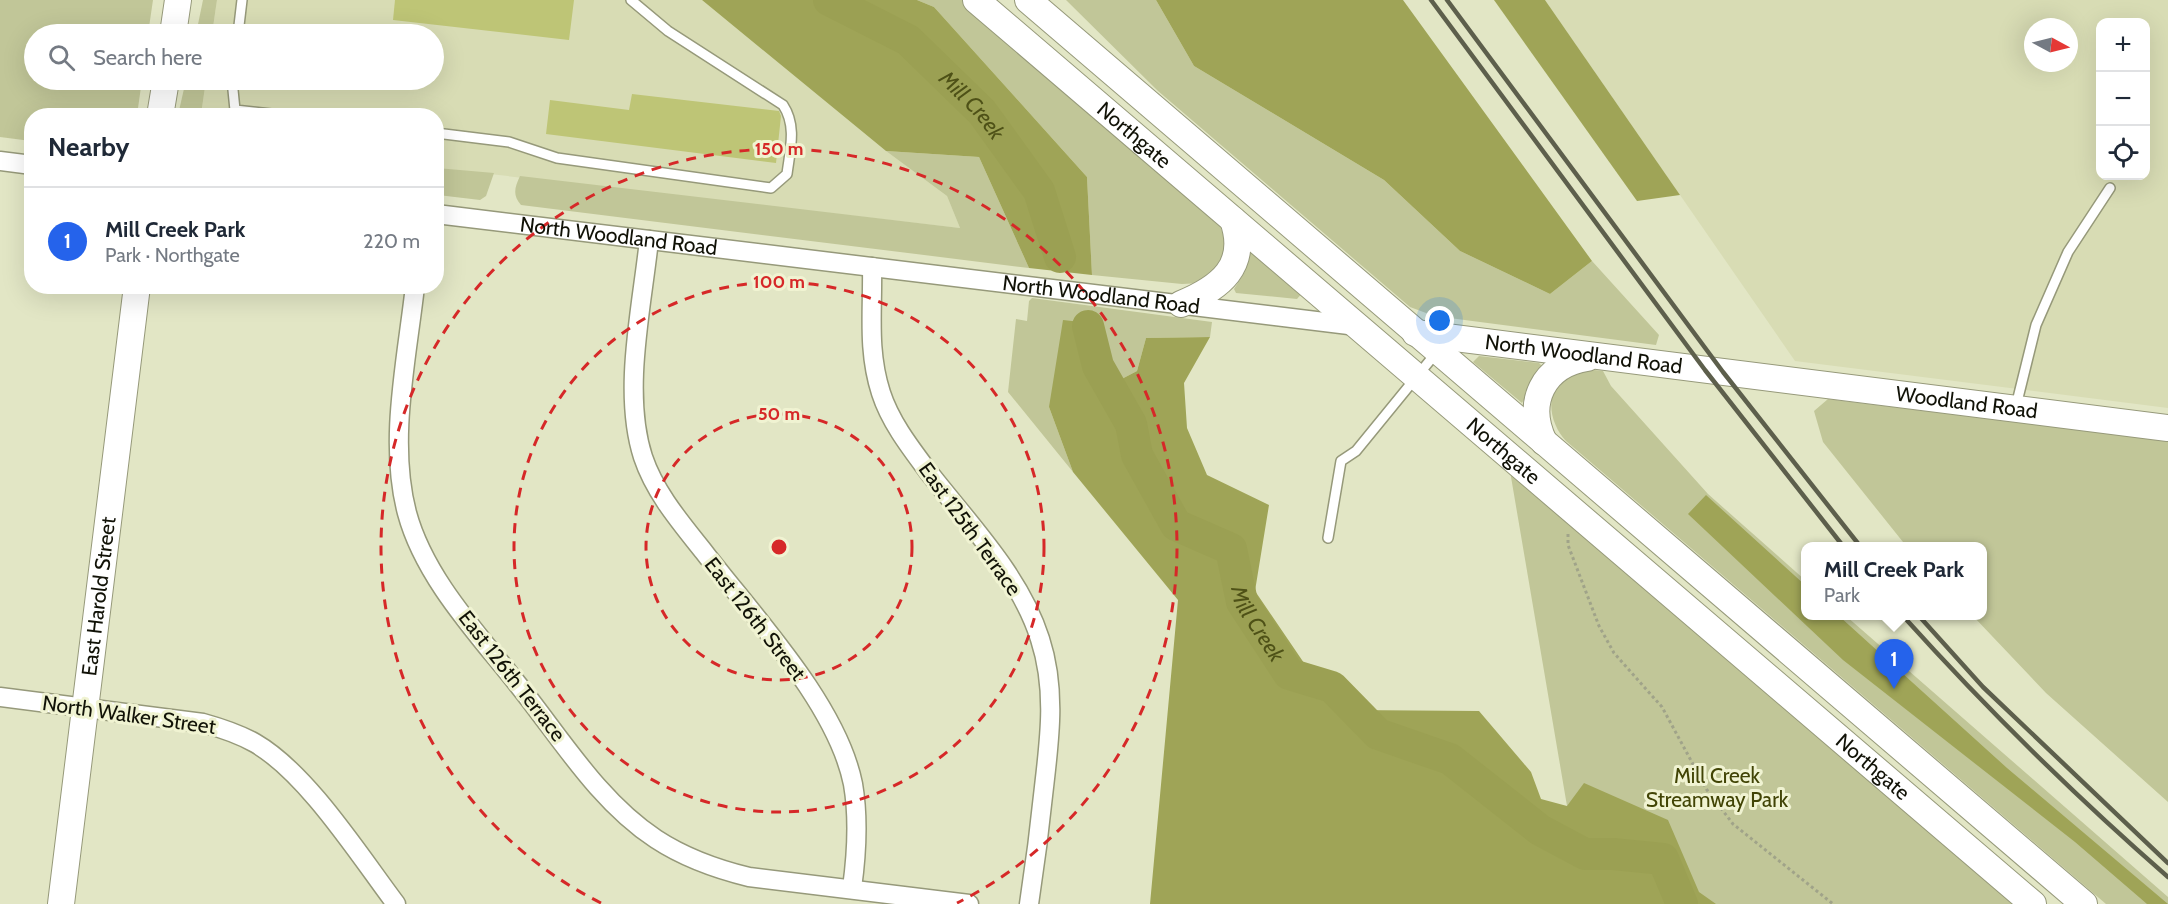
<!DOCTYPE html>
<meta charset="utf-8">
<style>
body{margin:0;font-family:Cabin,sans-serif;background:#f6f6f7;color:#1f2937}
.controls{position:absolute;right:18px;top:18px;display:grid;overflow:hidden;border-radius:12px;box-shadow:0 6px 24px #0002}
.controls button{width:54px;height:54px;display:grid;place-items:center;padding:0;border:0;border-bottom:2px solid #e0e1e3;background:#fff;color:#1f2937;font:30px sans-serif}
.compass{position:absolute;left:2024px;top:18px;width:54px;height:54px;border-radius:50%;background:#fff;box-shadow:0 6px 24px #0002;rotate:97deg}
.you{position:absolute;left:1440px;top:321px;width:21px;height:21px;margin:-15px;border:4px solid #fff;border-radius:50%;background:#1a73e8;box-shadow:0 0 0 9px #1a73e833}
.badge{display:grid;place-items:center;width:39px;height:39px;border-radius:50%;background:#2563eb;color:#fff;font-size:20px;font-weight:700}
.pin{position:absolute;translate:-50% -50px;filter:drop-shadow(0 2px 3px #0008)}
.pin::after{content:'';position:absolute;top:32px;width:21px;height:18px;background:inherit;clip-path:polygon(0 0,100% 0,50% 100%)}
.popup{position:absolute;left:1801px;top:542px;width:186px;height:78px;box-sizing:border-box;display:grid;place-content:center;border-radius:12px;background:#fff;filter:drop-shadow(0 2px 4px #0005);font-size:20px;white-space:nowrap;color:#747a83}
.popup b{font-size:22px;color:#1f2937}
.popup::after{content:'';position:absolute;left:50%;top:100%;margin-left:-12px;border:12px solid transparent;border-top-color:#fff}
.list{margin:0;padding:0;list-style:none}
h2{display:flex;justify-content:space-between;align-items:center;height:78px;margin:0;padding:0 24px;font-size:26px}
h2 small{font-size:20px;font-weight:400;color:#747a83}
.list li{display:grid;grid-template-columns:39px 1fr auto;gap:18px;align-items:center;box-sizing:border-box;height:108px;padding:0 24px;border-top:2px solid #e0e1e3}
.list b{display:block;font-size:22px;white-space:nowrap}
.list p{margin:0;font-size:20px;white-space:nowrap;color:#747a83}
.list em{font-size:20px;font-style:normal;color:#747a83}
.icon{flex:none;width:33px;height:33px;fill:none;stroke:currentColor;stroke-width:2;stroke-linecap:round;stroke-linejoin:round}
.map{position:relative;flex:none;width:2168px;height:904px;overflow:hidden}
.search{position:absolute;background:#fff;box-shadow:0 6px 24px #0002;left:24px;top:24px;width:420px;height:66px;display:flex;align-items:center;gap:15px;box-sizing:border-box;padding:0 21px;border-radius:33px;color:#747a83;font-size:22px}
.panel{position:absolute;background:#fff;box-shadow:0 6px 24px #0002;left:24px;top:108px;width:420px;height:186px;border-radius:24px}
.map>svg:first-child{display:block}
.built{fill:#d8dcb4;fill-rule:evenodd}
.green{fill:#c1c698}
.forest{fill:#9fa457}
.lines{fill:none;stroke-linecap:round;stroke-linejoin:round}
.river{stroke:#9ba053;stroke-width:32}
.building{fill:#bec576}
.service-casing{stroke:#96997a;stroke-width:12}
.minor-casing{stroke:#96997a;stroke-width:21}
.secondary-casing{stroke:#96997a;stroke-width:28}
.path{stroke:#a0a389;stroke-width:3;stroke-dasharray:3 3;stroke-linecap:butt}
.service{stroke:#fff;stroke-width:9}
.minor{stroke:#fff;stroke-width:18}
.secondary{stroke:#fff;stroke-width:26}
.rail{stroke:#5d5f4c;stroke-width:4.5}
.ring{fill:none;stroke:#d62828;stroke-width:3;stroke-dasharray:10 8}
.labels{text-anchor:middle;stroke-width:6;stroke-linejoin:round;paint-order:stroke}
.street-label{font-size:21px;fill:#111207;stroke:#f0f3d2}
.park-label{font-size:21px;fill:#414405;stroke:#f0f3d2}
.water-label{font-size:22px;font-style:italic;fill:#4e5117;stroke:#f0f3d2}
.centre{fill:#d62828;stroke:#f0f3d2;stroke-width:3}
.ring-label{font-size:18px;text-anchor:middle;font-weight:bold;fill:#d62828;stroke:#f0f3d2;stroke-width:6;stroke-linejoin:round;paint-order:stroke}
</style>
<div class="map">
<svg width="2168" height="904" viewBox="0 0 2168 904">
<rect width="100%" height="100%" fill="#e2e6c5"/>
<g class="built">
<polygon points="217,0 702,0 886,151 947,196 960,228 437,168 436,116 201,116 206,80 434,80 434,34 212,34"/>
<path d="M1545,0H2168V408L1795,361ZM2100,22H2146V176H2100ZM2033,27H2069V63H2033Z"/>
</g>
<g class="green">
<polygon points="0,0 153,0 148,34 34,34 34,80 142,80 137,115 32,116 31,141 0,137"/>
<polygon points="203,0 217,0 212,34 196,34"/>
<path d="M917,0H963L1209,211C1236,244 1227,255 1202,283L1182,284L1092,275L1087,177L934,7Z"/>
<polygon points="1066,0 1156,0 1194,66 1384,180 1460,251 1550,294 1592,261 1659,335 1656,345 1434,316 1410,307 1158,91"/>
<polygon points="186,80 206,80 201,115 178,115"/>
<path d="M886,151L979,157L1029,268L521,205C512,195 515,187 520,176L960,228L947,196Z"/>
<polygon points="437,168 494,173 486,196 480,200 438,195"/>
<polygon points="1251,251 1303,292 1297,299 1236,293 1234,289 1244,273"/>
<polygon points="1032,298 1212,322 1210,337 1146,338 1137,371 1114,383 1095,373 1049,407 1073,472 1008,392 1016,319 1027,321 1029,301"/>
<polygon points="1479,356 1539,363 1543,367 1522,403 1473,362"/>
<path d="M1586,369L1603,371L1611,386L1708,494L1805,580L1806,616H1846L2168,897V904H2106L1566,441C1549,423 1543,390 1568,374C1572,371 1581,370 1586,369Z"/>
<polygon points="1828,399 2168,441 2168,802 2046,693 1973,616 1982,616 1982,546 1907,546 1903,542 1823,442 1814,411"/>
<polygon points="1510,471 2032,904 1302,904 1332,687 1378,734 1540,830 1567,806"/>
</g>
<g class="forest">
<polygon points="702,0 917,0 934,7 1087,177 1092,275 1029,268 979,157 886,151"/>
<polygon points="1156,0 1403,0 1592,261 1550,294 1460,251 1384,180 1194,66"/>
<polygon points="1494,0 1545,0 1680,195 1637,201"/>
<polygon points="1063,320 1099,324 1095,373 1114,383 1137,371 1146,338 1210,337 1184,383 1187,428 1207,475 1269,505 1255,591 1304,663 1350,710 1479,711 1531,772 1541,799 1567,806 1584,783 1668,820 1699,892 1716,904 1150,904 1178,600 1073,472 1049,407"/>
<polygon points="1706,495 1805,585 1806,616 1839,616 2007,768 2168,904 2147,904 2075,842 1843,660 1688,514"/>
</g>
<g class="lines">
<g class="river">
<path id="s1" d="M829,0L908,40L982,112L1039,191L1060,257"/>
<path id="s2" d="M1088,326L1098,366L1131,424L1137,455L1176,525L1231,549L1242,602L1289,674L1332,687L1378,734L1450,759L1540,830L1585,854H1613L1663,859L1682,904"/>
</g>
</g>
<g class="building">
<polygon points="395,0 574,0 569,40 393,20"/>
<polygon points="632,94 779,111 781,116 776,163 546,134 550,100 629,110"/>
</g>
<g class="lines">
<defs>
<g id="service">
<polyline points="238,34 242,0"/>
<polyline points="232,80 235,110 289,116"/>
<path d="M436,133L509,142L557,158L771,188L787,174C790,150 797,126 783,105L668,31L631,0"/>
<polyline points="2016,406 2036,325 2068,252 2110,188"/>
<polyline points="1328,538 1341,461 1356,451 1436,353"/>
</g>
<g id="minor">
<polyline points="0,161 32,165"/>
<path id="s3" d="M436,214L1357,326"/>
<path d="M649,240C642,307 622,392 643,457C655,493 681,523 704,552C753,616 837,704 853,784C859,819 857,852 852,888"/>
<path d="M872,267C873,310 867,350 881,393C890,421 909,446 927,470C967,522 1020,575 1040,639C1056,688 1050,736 1044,787C1040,826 1035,865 1029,904"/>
<path d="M415,286C407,359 388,441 407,513C425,580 481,637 523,691C563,742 601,803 656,839C685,858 716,869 749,877L969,904"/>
<path d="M0,697L203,723C221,728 239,734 255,743C307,773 359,855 396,904"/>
</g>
<g id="secondary">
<path id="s4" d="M976,0L2033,904"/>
<polyline points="1028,0 2084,904"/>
<polyline points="173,34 178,0"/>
<polyline points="160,116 166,80"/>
<path d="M1181,304C1220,288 1249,266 1233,220"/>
<path id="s5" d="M1415,333L2168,428"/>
<path d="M1544,442C1525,403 1543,365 1587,358"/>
<path id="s6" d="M61,904L137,286"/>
</g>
</defs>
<use href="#service" class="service-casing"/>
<use href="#minor" class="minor-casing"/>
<use href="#secondary" class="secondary-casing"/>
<polyline class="path" points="1568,534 1568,545 1599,626 1614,653 1662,707 1707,790 1733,824 1833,904"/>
<use href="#service" class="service"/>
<use href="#minor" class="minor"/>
<use href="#secondary" class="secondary"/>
<g class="rail">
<polyline points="1431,0 1705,370 1843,546"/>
<polyline points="1447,0 1723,372 1860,546"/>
<path d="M1903,616C1986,708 2074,795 2168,877"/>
<polyline points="1919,616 1983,687 2168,863"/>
</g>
</g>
<g class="ring">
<circle cx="779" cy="547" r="133"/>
<circle cx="779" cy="547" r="265"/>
<path d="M601 903A398 398 0 1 1 957 903"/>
</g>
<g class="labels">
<g class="street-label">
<text dy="7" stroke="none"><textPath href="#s4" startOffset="208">Northgate</textPath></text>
<text dy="7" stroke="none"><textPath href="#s3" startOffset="184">North Woodland Road</textPath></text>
<text dy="7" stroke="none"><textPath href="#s3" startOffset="670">North Woodland Road</textPath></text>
<text dy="7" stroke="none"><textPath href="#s5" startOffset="170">North Woodland Road</textPath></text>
<text dy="7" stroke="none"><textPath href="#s5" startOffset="556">Woodland Road</textPath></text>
<text dy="7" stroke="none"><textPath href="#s4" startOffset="694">Northgate</textPath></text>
<text transform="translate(970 529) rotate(54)" y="7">East 125th Terrace</text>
<text dy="7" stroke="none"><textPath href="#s6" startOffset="310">East Harold Street</textPath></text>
<text transform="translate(755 619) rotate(52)" y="7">East 126th Street</text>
<text transform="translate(512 676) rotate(52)" y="7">East 126th Terrace</text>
<text transform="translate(129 715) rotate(8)" y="7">North Walker Street</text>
<text dy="7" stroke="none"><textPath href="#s4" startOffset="1180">Northgate</textPath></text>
</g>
<g class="park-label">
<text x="1717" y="783">Mill Creek<tspan x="1717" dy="24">Streamway Park</tspan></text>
</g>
<g class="water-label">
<text dy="8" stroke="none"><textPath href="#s1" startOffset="180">Mill Creek</textPath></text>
<text dy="8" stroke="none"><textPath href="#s2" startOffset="360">Mill Creek</textPath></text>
</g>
</g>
<circle cx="779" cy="547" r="9" class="centre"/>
<g class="ring-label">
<text x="779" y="155">150 m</text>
<text x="779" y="288">100 m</text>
<text x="779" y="420">50 m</text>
</g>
</svg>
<div class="controls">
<button>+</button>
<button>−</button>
<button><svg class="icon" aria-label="locate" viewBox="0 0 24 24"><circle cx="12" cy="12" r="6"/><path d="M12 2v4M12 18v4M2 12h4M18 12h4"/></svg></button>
</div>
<svg class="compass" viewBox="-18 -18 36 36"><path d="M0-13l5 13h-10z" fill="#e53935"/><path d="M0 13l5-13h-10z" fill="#747a83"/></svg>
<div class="you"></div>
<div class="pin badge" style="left:1894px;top:689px">1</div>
<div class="popup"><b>Mill Creek Park</b>Park</div>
<div class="search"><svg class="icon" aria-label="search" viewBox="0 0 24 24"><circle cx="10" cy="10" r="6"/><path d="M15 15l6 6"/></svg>Search here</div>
<section class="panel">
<h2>Nearby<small></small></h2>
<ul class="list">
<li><span class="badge">1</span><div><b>Mill Creek Park</b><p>Park · Northgate</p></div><em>220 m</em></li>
</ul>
</section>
</div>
